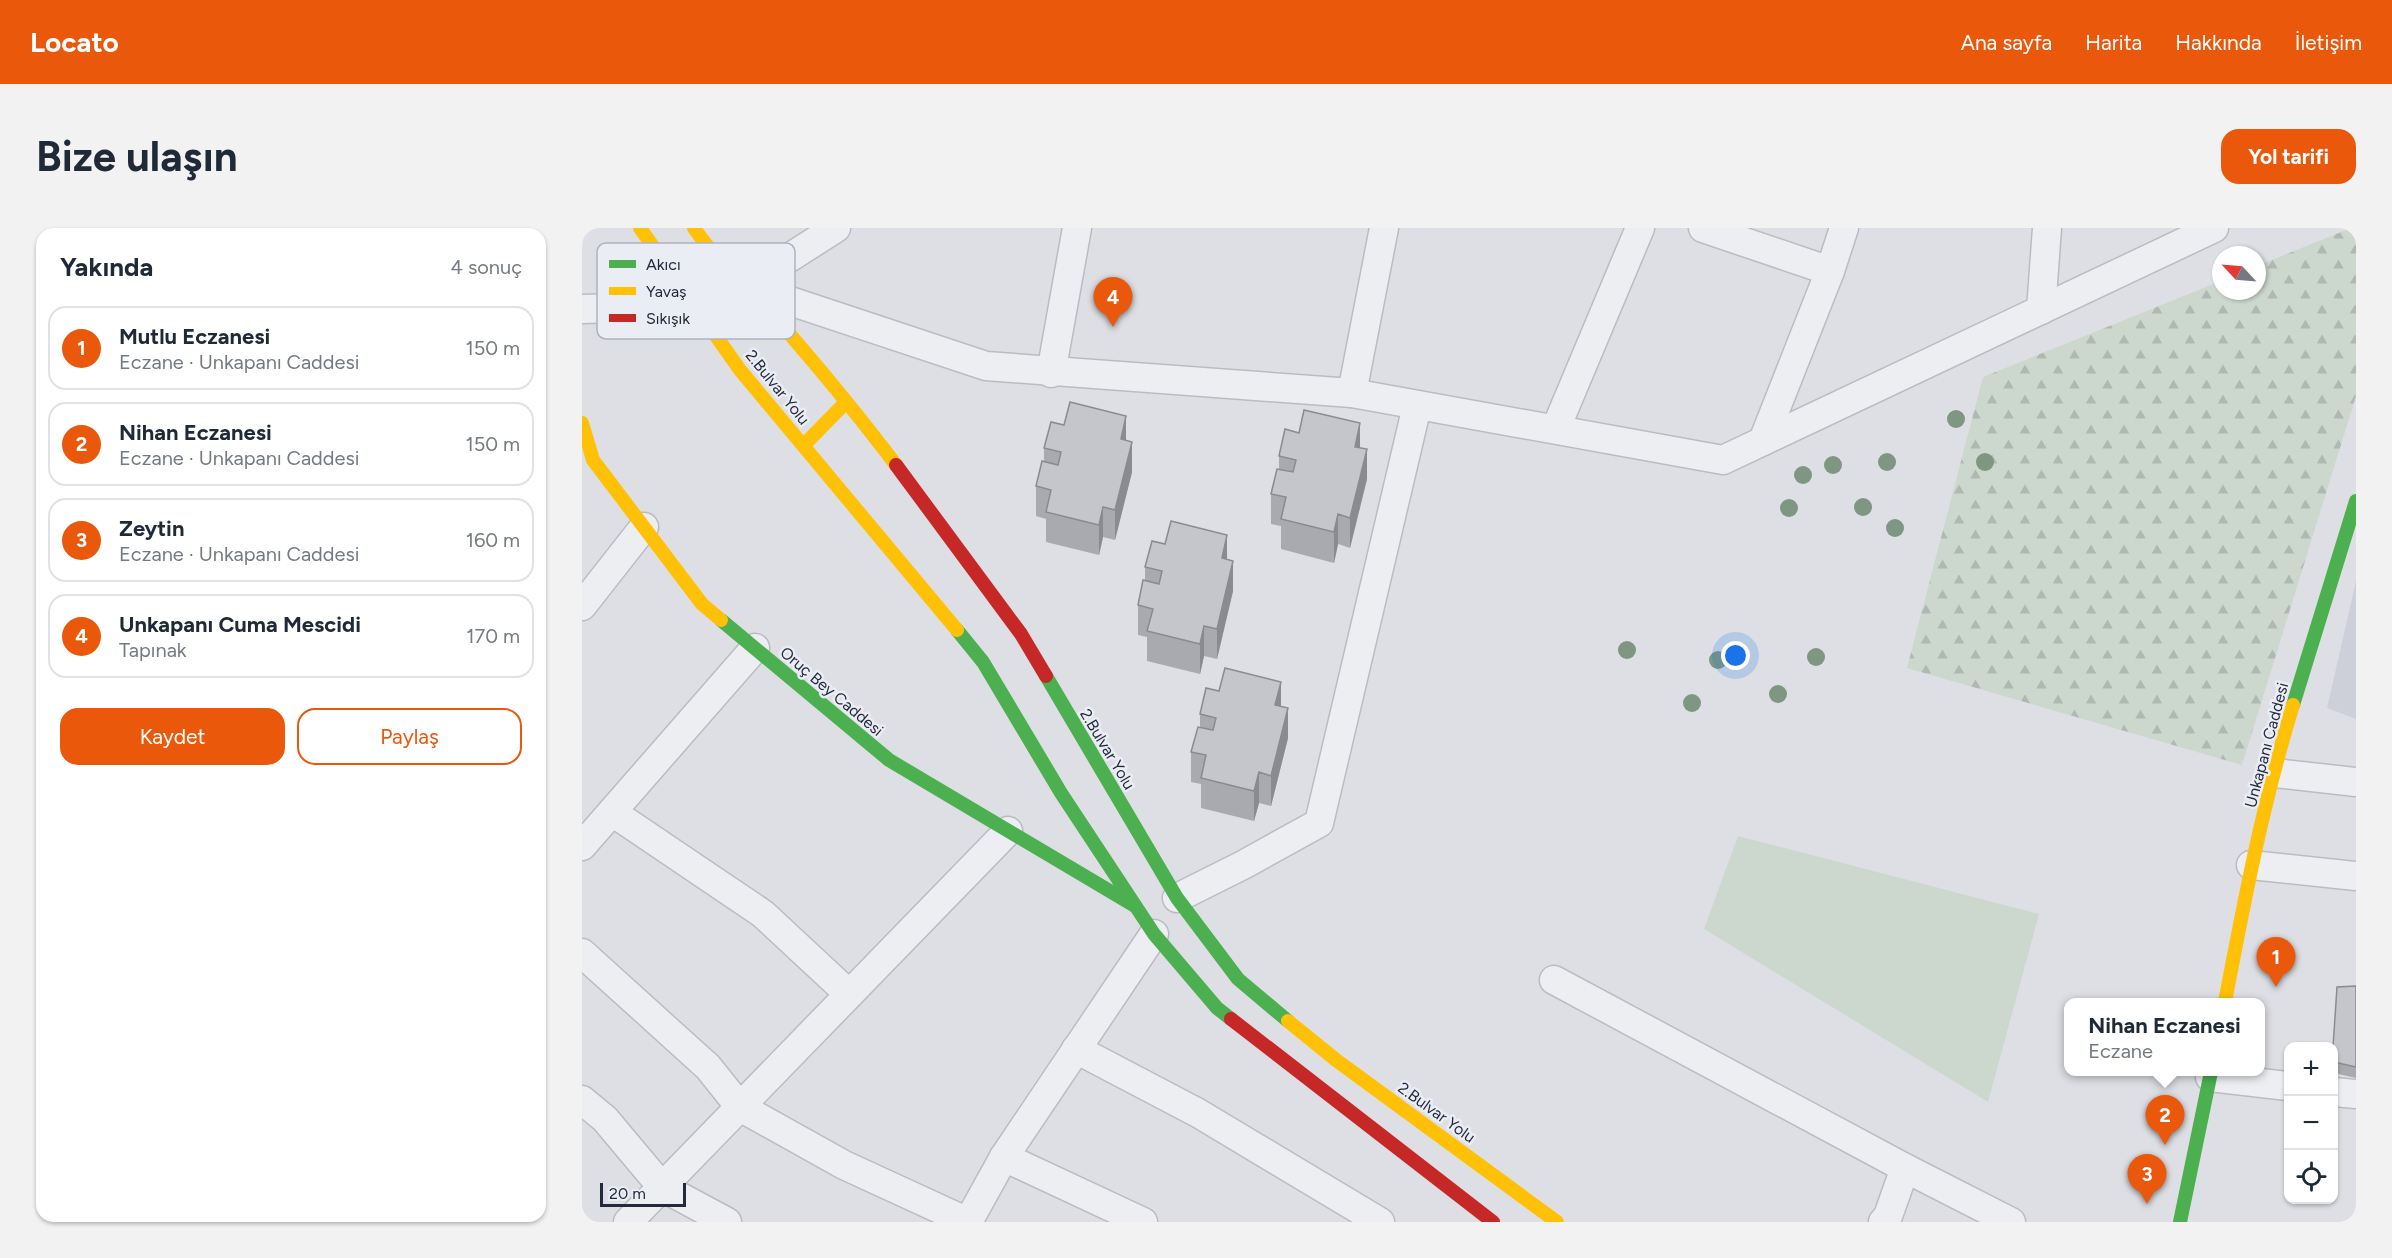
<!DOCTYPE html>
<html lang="tr">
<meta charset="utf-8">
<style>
body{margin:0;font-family:Figtree,sans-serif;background:#f2f2f3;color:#1f2937}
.controls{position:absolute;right:18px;bottom:18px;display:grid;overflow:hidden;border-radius:12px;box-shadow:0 2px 4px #0004}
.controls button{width:54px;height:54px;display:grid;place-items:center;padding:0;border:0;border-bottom:2px solid #e0e1e3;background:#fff;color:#1f2937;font:30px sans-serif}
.compass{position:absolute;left:1630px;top:18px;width:54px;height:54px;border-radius:50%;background:#fff;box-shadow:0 2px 4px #0004;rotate:296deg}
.scale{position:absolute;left:18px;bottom:15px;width:86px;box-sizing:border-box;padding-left:6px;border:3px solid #242a3d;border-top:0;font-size:16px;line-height:21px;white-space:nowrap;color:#242a3d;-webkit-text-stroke:4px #eaedf4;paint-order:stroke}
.you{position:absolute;left:1154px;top:428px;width:21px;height:21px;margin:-15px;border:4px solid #fff;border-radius:50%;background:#1a73e8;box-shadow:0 0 0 9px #1a73e833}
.badge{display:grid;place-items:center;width:39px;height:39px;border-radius:50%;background:#ea580c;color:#fff;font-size:20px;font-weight:700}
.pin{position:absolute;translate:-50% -50px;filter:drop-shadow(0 2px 3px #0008)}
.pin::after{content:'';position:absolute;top:32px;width:21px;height:18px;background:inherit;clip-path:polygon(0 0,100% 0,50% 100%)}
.popup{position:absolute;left:1482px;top:770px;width:201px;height:78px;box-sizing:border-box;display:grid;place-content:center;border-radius:12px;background:#fff;filter:drop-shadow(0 2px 4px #0005);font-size:20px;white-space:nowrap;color:#747a83}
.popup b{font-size:22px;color:#1f2937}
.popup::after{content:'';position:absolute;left:50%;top:100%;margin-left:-12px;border:12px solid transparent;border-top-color:#fff}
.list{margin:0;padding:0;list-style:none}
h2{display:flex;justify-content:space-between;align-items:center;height:78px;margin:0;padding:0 24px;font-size:26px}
h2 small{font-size:20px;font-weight:400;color:#747a83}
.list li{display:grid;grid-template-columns:39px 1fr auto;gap:18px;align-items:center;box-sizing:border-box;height:84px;margin:0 12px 12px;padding:0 12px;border:2px solid #e0e1e3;border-radius:18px}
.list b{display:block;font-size:22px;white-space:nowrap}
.list p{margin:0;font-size:20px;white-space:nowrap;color:#747a83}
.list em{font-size:20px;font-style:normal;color:#747a83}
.actions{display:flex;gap:12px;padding:18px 24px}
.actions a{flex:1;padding:14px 0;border:2px solid #ea580c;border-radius:18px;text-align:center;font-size:21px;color:#ea580c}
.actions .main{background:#ea580c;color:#fff}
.icon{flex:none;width:33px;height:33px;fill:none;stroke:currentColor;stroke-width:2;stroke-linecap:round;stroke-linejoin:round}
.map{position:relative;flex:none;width:1774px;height:994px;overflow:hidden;border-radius:18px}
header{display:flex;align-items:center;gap:36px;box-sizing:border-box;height:84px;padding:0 30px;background:#ea580c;color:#fff}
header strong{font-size:28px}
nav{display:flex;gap:33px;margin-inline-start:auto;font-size:21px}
.intro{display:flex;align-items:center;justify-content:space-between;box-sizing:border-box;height:144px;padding:0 36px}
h1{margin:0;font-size:42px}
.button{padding:15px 27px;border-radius:18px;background:#ea580c;color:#fff;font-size:21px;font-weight:700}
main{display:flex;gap:36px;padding:0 36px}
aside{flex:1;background:#fff;border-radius:18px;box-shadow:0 2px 4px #0004}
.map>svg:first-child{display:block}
.built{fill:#ced0d9}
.green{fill:#ccd7ce}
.forest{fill:url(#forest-firs)}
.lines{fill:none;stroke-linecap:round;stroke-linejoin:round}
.street-casing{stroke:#bbbcc1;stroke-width:31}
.street{stroke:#edeef1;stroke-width:28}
.fast{stroke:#4caf50;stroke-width:14}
.slow{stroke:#ffc107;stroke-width:14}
.jam{stroke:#c62828;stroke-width:14}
.tree{fill:#7f9682}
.wall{fill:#a9aaaf}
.shaded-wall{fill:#8a8b8f}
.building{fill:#c5c6cc;stroke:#8a8b8f;stroke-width:1.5}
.labels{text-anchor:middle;stroke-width:5;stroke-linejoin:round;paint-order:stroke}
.street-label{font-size:16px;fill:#242a3d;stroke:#eaedf4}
.key{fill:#eaedf4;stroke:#afb2bd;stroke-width:1.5}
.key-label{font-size:16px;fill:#242a3d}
</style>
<header>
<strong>Locato</strong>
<nav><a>Ana sayfa</a><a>Harita</a><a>Hakkında</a><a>İletişim</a></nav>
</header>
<div class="intro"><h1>Bize ulaşın</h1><a class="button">Yol tarifi</a></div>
<main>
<aside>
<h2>Yakında<small>4 sonuç</small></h2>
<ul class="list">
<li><span class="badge">1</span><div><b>Mutlu Eczanesi</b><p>Eczane · Unkapanı Caddesi</p></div><em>150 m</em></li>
<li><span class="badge">2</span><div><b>Nihan Eczanesi</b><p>Eczane · Unkapanı Caddesi</p></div><em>150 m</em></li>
<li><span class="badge">3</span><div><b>Zeytin</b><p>Eczane · Unkapanı Caddesi</p></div><em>160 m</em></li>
<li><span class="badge">4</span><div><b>Unkapanı Cuma Mescidi</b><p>Tapınak</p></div><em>170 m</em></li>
</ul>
<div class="actions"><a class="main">Kaydet</a><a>Paylaş</a></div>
</aside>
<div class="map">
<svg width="1774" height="994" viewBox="0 0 1774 994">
<defs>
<pattern id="forest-firs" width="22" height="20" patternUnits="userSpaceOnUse" patternTransform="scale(1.5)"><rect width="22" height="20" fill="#ccd7ce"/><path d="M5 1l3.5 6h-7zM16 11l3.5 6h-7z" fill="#afb9b2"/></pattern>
</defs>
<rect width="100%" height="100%" fill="#dedfe4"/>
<polygon class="built" points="1774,353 1774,491 1745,480"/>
<polygon class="green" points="1156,608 1457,686 1406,874 1122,701"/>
<polygon class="forest" points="1769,0 1774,0 1774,168 1660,537 1325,440 1401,149 1639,53 1639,63 1675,63 1675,38"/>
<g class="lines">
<defs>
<g id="street">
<polyline points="1121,0 1248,43 1181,213"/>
<polyline points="1248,43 1262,0"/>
<polyline points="163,58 404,138 770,165 1141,232 1632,0"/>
<polyline points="163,58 254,0"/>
<polyline points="0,81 35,80 102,61"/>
<polyline points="1459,82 1465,0"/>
<polyline points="469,145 495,0"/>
<polyline points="770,165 802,0"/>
<polyline points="974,200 1058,0"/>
<polyline points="0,378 62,299"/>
<polyline points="1693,545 1774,554"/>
<polyline points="30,584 181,686 267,766"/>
<polyline points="0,618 173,420"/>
<polyline points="1669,637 1774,648"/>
<polyline points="595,670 661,637 737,595 835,178"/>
<polyline points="0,725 126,839 158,879 262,937 386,994"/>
<polyline points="972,752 1323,940 1429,994"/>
<polyline points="494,821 616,885 798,994"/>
<polyline points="1628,849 1706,858"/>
<polyline points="1752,864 1774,866"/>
<polyline points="0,872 23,891 80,959 145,994"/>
<polyline points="46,994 426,603"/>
<polyline points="386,994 422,929"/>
<polyline points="561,994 422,929 572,706"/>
<polyline points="1301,994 1306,988 1323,940"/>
</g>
</defs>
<use href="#street" class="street-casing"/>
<use href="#street" class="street"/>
<g class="fast">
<polyline points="139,392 307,532 553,678"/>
<polyline points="375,402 401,434 479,565 572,706 635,780 649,791"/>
<polyline points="464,448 595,670 656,751 706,793"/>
<polyline points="1711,477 1774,273"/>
<polyline points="1598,994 1629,844"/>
</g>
<g class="slow">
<polyline points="58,0 158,142 375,402"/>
<path d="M112,0C136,35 169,64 198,95C238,141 277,188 314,237"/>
<polyline points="0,195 11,232 120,376 139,392"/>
<polyline points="222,217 264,174"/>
<path d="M1643,774C1662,674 1681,574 1711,477"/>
<polyline points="706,793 754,832 975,994"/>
</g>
<g class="jam">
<polyline points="314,237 439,406 464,448"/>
<polyline points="649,791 911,994"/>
</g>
</g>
<g class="tree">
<circle cx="1374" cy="191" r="9"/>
<circle cx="1305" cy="234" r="9"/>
<circle cx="1403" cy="234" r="9"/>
<circle cx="1251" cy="237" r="9"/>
<circle cx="1221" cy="247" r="9"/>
<circle cx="1281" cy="279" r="9"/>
<circle cx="1207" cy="280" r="9"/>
<circle cx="1313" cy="300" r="9"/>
<circle cx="1045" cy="422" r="9"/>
<circle cx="1234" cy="429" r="9"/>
<circle cx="1136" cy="432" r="9"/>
<circle cx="1196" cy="466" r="9"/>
<circle cx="1110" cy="475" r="9"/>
</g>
<g class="wall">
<polygon points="544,212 550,244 533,312 521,309 517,327 464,314 464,291 454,288 454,258 462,234 462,220"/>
<polygon points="778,220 785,251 768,320 756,316 752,335 699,321 699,298 689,296 689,266 697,241 697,228"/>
<polygon points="645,331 651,363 635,431 622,428 618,446 565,433 565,409 556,407 556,377 563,352 563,339"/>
<polygon points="699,478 706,510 689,578 677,575 672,593 619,580 619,556 609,554 609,524 618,499 618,486"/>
<polygon points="1774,758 1774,850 1752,845 1752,819"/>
</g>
<g class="shaded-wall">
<polygon points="544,188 544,218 539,211"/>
<polygon points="778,195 778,226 773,219"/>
<polygon points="550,214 550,244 533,312 533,282"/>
<polygon points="785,221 785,251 768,320 768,290"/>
<polygon points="521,279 521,309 517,327 517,297"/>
<polygon points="756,286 756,316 752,335 752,304"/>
<polygon points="645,307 645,337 640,330"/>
<polygon points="651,333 651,363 635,431 635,401"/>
<polygon points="622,398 622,428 618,446 618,416"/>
<polygon points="699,454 699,484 693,477"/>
<polygon points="706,480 706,510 689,578 689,548"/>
<polygon points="677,544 677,575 672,593 672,563"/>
</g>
<g class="building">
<polygon points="488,174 544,188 539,211 550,214 533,282 521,279 517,297 464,284 469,262 454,258 460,233 476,237 479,224 462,220 469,194 482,197"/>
<polygon points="722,182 778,195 773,219 785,221 768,290 756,286 752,304 699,291 704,269 689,266 695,241 711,244 714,232 697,228 703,201 717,205"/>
<polygon points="589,293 645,307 640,330 651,333 635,401 622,398 618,416 565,403 571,381 556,377 561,352 577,356 580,343 563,339 570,313 583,316"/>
<polygon points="643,440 699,454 693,477 706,480 689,548 677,544 672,563 619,550 624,527 609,524 616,499 631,502 634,490 618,486 624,460 637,463"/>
<polygon points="1774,758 1774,839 1752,834 1752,819 1751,819 1755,759"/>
</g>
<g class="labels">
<g class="street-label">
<text transform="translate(196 159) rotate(51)" y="6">2.Bulvar Yolu</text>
<text transform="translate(250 463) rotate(40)" y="6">Oruç Bey Caddesi</text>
<text transform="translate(1684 517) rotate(-75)" y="6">Unkapanı Caddesi</text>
<text transform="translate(526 521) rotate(59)" y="6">2.Bulvar Yolu</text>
<text transform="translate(855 884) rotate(36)" y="6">2.Bulvar Yolu</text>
</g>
</g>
<rect x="15" y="15" width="198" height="96" rx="9" class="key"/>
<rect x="27" y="32" width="27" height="8" fill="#4caf50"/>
<rect x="27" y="59" width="27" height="8" fill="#ffc107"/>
<rect x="27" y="86" width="27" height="8" fill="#c62828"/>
<g class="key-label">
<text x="64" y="42">Akıcı</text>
<text x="64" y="69">Yavaş</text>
<text x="64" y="96">Sıkışık</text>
</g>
</svg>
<div class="controls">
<button>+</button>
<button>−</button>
<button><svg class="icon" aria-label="locate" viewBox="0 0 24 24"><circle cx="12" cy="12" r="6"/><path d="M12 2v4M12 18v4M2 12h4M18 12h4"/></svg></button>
</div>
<svg class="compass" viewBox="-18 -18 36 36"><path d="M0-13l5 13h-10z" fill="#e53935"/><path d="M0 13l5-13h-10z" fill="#747a83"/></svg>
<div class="scale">20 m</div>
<div class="you"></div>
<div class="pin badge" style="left:1694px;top:759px">1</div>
<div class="pin badge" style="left:1583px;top:917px">2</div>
<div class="popup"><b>Nihan Eczanesi</b>Eczane</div>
<div class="pin badge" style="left:1565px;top:976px">3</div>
<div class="pin badge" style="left:531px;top:99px">4</div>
</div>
</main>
